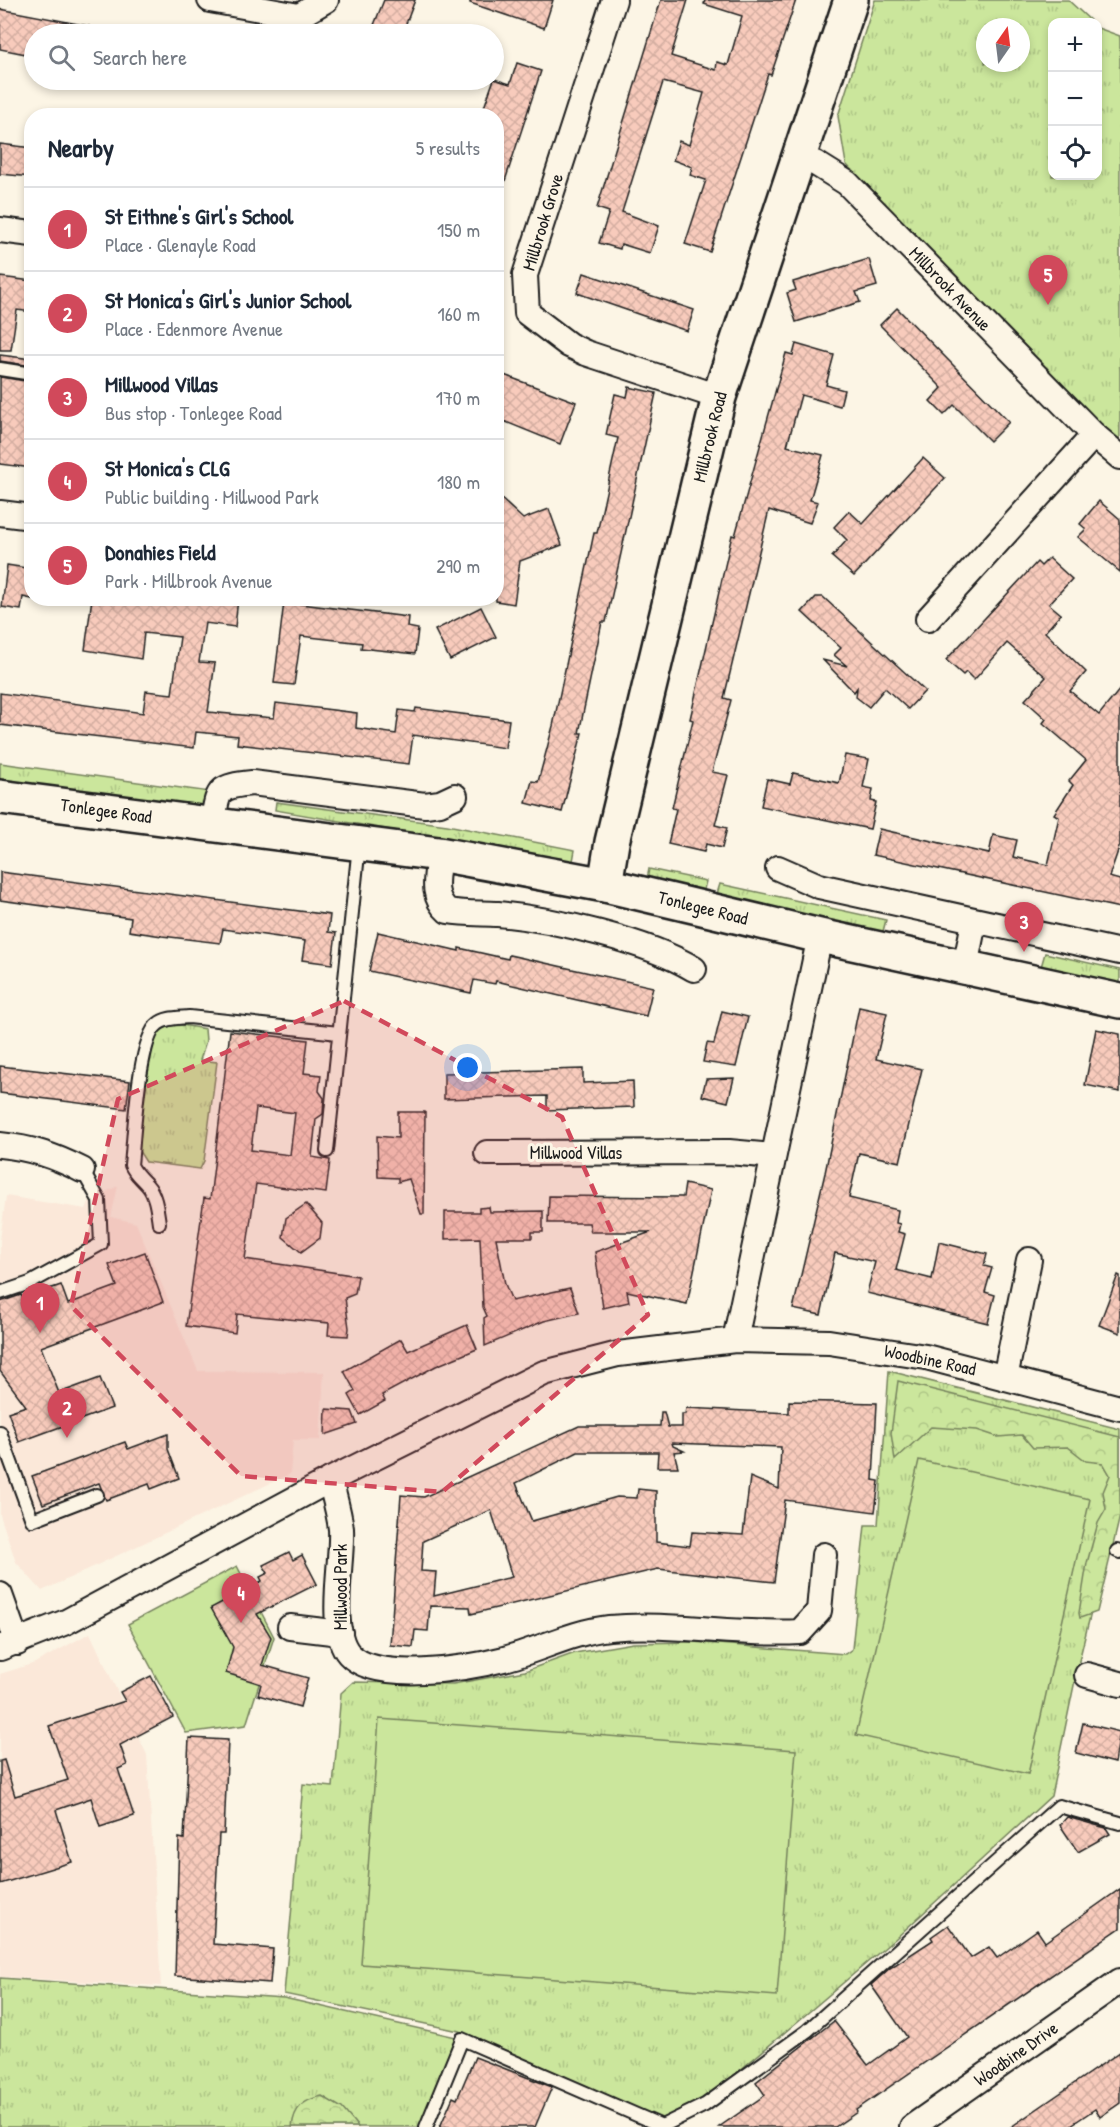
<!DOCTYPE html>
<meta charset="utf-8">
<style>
body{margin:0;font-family:"Patrick Hand",sans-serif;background:#f6f6f7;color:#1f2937}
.controls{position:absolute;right:18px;top:18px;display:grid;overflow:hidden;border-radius:12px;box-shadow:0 3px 9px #0003}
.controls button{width:54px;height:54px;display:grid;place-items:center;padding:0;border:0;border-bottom:2px solid #e0e1e3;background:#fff;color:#1f2937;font:30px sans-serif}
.compass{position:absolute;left:976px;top:18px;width:54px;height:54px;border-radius:50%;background:#fff;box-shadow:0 3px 9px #0003;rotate:14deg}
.you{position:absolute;left:468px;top:1068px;width:21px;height:21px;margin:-15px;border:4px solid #fff;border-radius:50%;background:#1a73e8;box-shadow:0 0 0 9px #1a73e833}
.badge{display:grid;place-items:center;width:39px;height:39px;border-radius:50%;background:#d1495b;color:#fff;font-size:20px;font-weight:700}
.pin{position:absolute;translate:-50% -50px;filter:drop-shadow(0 2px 3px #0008)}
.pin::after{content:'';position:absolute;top:32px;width:21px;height:18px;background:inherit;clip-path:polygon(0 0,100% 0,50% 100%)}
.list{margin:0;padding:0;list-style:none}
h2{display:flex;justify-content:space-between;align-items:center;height:78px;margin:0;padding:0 24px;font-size:26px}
h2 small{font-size:20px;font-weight:400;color:#747a83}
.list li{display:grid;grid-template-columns:39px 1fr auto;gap:18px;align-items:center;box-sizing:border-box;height:84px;padding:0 24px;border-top:2px solid #e0e1e3}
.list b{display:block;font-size:22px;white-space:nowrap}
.list p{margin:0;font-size:20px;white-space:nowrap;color:#747a83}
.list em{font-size:20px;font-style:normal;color:#747a83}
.icon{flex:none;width:33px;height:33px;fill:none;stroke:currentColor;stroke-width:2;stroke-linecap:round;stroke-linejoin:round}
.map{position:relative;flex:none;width:1120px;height:2127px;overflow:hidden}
.search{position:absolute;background:#fff;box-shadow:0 3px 9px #0003;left:24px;top:24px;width:480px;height:66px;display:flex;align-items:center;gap:15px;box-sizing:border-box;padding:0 21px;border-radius:33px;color:#747a83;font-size:22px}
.panel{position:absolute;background:#fff;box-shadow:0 3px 9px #0003;left:24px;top:108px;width:480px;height:498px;border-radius:24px}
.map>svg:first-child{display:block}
.built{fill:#fbe8d9}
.grass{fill:url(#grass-tufts);stroke:#74815c;stroke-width:1.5;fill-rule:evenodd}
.forest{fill:url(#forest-crowns);stroke:#74815c;stroke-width:1.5}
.garden{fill:#cbe69c;stroke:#74815c;stroke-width:1.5}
.building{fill:url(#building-cross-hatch);stroke:#1c1c1c;stroke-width:1.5;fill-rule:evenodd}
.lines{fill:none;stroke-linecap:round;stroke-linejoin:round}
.lane-casing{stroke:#1c1c1c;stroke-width:16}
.street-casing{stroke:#1c1c1c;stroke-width:28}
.secondary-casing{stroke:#1c1c1c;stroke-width:38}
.lane{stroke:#fcf5e5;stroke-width:12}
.street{stroke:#fcf5e5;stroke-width:24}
.secondary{stroke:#fcf5e5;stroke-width:33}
.marked{fill:#d1495b;fill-opacity:0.2;stroke:#d1495b;stroke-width:4.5;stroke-dasharray:12 8;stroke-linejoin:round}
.labels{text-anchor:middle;stroke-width:6;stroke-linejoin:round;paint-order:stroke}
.street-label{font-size:18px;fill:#1c1c1c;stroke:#fcf5e5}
</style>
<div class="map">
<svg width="1120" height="2127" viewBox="0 0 1120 2127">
<defs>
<pattern id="grass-tufts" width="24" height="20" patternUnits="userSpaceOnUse" patternTransform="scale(1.5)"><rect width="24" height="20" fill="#cbe69c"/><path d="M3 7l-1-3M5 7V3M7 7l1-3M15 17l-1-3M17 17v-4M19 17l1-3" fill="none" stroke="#aec586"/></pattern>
<pattern id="forest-crowns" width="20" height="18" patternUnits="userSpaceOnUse" patternTransform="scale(1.5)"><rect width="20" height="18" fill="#cbe69c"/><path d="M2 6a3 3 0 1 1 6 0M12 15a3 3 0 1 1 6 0" fill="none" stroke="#aec586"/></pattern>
<pattern id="building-cross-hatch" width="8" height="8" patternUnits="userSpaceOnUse" patternTransform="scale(1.5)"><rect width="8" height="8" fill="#f8cbbc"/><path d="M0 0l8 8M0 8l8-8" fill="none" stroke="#d4aea1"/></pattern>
</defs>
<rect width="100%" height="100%" fill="#fcf5e5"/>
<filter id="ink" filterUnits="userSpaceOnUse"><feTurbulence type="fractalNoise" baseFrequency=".0167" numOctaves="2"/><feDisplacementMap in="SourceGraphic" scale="12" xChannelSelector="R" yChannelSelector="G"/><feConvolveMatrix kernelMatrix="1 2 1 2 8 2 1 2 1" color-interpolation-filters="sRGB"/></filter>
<g filter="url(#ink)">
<g class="built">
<polygon points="118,1186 111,1217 136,1223 198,1371 324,1372 320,1440 293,1440 290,1474 42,1591 16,1562 0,1515 0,1240 6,1196 86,1209 90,1200"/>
<polygon points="90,1633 147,1755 161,1986 0,1977 0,1674 35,1663"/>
</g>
<g class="grass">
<path d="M875,0H1068L1092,22H1052V176H1098V28L1120,36V457L1094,435L846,164L838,116ZM985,27H1021V63H985Z"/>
<polygon points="0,763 225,794 208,824 0,797"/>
<polygon points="276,802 447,825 575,850 573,861 275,810"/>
<polygon points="649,869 706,881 700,906 644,894"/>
<polygon points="720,884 886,920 882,935 716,897"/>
<polygon points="1045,953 1120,970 1120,984 1041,967"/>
<path d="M182,1025L205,1029L206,1041L200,1060L217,1062L204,1161L200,1169L146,1162L139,1151C142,1124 141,1049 160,1032C167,1025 173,1026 182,1025Z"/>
<polygon points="889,1371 1120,1429 1120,1495 1079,1661 1051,1796 895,1939 719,2088 687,2109 663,2120 459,2031 284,1994 303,1784 333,1787 341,1693 353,1682 453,1684 525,1671 575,1653 633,1643 693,1642 845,1654 852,1649 865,1525 878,1525"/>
<polygon points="0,1978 284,1998 456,2037 422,2127 0,2127"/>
</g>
<g class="forest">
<polygon points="898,1381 1120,1437 1120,1516 1097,1612 1080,1618 1079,1613 1087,1563 1098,1523 1106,1509 1103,1492 1110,1475 1103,1463 1086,1461 1068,1447 1033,1448 1022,1435 998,1437 977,1430 931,1427 895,1460 891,1433"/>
<path d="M322,2096L342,2108L358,2127H292C294,2107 304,2100 322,2096Z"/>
</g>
<g class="garden">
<polygon points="919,1460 1090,1499 1028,1774 856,1735"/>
<polygon points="237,1566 274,1637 246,1725 186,1733 128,1624"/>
<polygon points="379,1719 796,1750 777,1996 361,1964"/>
</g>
<g class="building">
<polygon points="384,0 415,0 402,34 374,25"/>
<polygon points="470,0 553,0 544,28 470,3"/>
<polygon points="661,0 688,0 671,56 716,70 717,62 728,65 742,16 704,4 705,0 796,0 771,75 768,74 710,252 685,244 706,180 690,175 692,167 673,160 679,141 689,145 704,93 663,82 622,212 659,226 650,253 621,244 620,249 599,243 609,212 597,208"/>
<polygon points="0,9 89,26 89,34 34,34 31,55 0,49"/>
<polygon points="517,63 541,71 500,196 496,195 496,116 481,116 494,79 510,84"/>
<polygon points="0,144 32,148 32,177 0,174"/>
<polygon points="869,259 877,286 856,292 860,302 796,322 787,293 796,290 793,282"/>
<polygon points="584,273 694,310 687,331 577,293"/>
<polygon points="0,277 32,281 32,312 17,310 11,350 0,350"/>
<polygon points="897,308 1009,422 990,441 954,405 944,415 930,401 942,388 880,325"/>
<polygon points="796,344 834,355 826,385 844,390 840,406 801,395 787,446 823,455 810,500 818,502 810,523 769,510 724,698 731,700 712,772 728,775 715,825 727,828 722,848 706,844 704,852 668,844 676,809 672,808 693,720 690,719 732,535 735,536 786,353 793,355"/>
<polygon points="0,355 32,359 32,366 0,361"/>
<polygon points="496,372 576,402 560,444 496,418"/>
<polygon points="0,377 32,382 32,468 0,464"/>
<polygon points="629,387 656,393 606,622 602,622 579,733 582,733 562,812 526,803 532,781 538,782 553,726 594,533 597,533 618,438 606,435 615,394 627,397"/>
<polygon points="923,458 945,478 854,576 832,557 847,540 834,527 849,511 863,524"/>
<polygon points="496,494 523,519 549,509 562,545 520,561 514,604 496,601"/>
<polygon points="1099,501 1120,519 1120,572 1078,537 1086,529 1080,524"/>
<polygon points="1049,558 1072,579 1049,604 1061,614 1045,632 1086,672 1070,691 1099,715 1120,689 1120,845 1109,877 1120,880 1120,908 873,855 879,829 989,854 993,835 1017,840 1013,857 1048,865 1059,817 1054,814 1073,785 1069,781 1086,760 1043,723 1046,719 1025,700 1046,677 1007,643 974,680 966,672 963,675 946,660 1037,562 1041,566"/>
<polygon points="7,565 32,569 32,599 23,597 21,610 2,607"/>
<polygon points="816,597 823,597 925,691 908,709 885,688 869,707 856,697 857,688 854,692 823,660 847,666 834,655 841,648 802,612"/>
<polygon points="92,598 238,598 235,627 205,623 199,662 215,663 208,712 274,718 276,703 357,713 356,728 396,734 399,710 415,712 416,708 446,712 509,720 505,748 413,735 409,764 237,744 238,736 196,732 194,748 0,725 0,693 143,713 146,691 172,694 180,637 144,633 141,659 85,650"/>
<polygon points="284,602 408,617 407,627 418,629 415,654 361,648 362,643 301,636 294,685 274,683"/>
<polygon points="481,607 496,637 450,660 435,630"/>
<polygon points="845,755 869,759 863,787 873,789 871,801 876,802 870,829 761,806 767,779 790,784 793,773 839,783"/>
<polygon points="0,872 330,915 328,932 336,933 332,964 302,960 305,941 223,929 220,943 162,936 129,931 131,918 0,900"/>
<polygon points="378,932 459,951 459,948 508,959 509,955 653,987 646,1016 496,981 495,984 474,980 471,993 369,971"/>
<polygon points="859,1007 887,1013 876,1059 922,1069 900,1162 859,1153 849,1198 898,1210 896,1223 900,1224 898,1232 905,1234 896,1270 932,1279 939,1242 987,1254 984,1266 992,1268 985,1292 995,1295 988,1323 867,1293 875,1262 835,1253 821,1315 793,1309 825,1173"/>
<polygon points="722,1011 748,1017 736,1067 703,1062 707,1043 714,1044"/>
<polygon points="1096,1029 1120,1034 1120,1092 1085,1085"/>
<path d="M230,1031L308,1040L304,1073L321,1075L319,1091L324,1098L323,1114L316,1119L312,1157L330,1160L326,1193L256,1184L245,1259L358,1276L355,1294L345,1298L349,1328L348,1336L328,1335L329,1323L237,1314L235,1333L186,1326L204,1198L210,1199ZM256,1108L295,1113L290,1155L251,1150Z"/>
<polygon points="0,1066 130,1081 126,1109 0,1093"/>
<polygon points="583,1069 583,1083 633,1081 634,1107 547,1110 547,1096 444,1099 444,1073"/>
<polygon points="734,1078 728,1102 702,1096 706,1079"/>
<polygon points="398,1112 425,1112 424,1214 421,1214 409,1179 398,1182 398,1178 378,1177 377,1136 398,1138"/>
<polygon points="685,1184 711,1190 687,1304 627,1291 629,1302 603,1308 595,1252 651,1232 591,1232 589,1223 548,1223 549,1196 683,1197"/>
<polygon points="306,1204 322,1223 320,1238 301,1252 283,1237 286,1218"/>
<polygon points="489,1207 490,1212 543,1211 543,1232 532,1232 532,1238 496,1238 505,1284 512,1301 570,1288 579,1313 544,1321 485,1346 484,1318 487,1316 483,1307 480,1238 445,1239 445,1212 479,1212 479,1208"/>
<polygon points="145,1252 163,1302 41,1347 59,1393 100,1378 112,1408 19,1442 8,1412 26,1406 0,1371 0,1302 21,1295 23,1298 61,1285 68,1304 117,1286 109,1265"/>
<polygon points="1118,1275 1120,1276 1120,1333 1099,1325"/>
<polygon points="467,1325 477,1349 436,1366 382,1395 385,1401 360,1415 349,1395 355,1391 344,1371 401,1339 408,1351"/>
<path d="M789,1401L877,1403L873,1480L879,1481L875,1512L785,1500L774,1582L658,1569L471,1614L470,1607L430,1606L428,1631L415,1630L413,1647L390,1645L401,1495L424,1497L579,1426H660L661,1412H664L668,1427H682V1414H685L686,1408L789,1413ZM672,1443L781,1447L779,1489L750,1477L743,1535L692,1532L690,1546L656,1542V1491L638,1489L637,1498L617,1497L532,1521L516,1483L578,1452H658L657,1467H678L674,1452L684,1451L673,1446ZM491,1510L512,1577L434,1596L436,1572L421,1571L423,1541Z"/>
<polygon points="326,1409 352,1411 357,1424 325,1435"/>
<polygon points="168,1434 168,1449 179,1478 151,1489 149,1484 106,1500 99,1483 43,1504 32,1476 125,1442 128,1449"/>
<polygon points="289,1552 293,1560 302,1555 317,1584 257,1614 271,1637 262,1665 308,1678 300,1707 258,1695 261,1684 226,1673 233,1647 211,1608 262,1581 260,1577 268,1573 263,1565"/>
<polygon points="151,1676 173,1717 120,1745 127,1765 118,1769 134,1816 100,1827 91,1798 56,1810 72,1862 0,1884 0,1761 4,1760 15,1796 68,1780 49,1726 125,1701 120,1692"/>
<polygon points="1083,1723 1120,1732 1115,1763 1076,1753"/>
<polygon points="189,1738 228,1740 224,1834 219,1834 213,1944 273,1949 270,1983 175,1976 179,1838 184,1839"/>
<polygon points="1067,1817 1106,1828 1110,1834 1078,1852 1060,1825"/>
<polygon points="1120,1889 1120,1928 856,2110 857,2112 835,2127 719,2127 765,2095 756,2082 834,2021 868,2065 907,2037 871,1985 890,1968 933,1940 931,1937 948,1925 971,1958 989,1947 997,1958 1037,1930 1045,1942"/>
<polygon points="1120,2052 1120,2103 1100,2117 1095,2109 1068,2127 1011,2127"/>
<polygon points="475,2057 552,2087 535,2127 440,2127 453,2097 457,2099"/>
</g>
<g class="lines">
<defs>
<g id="lane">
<polyline points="0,369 32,374"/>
<polyline points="327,1151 359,845"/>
<path d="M159,1223C157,1210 156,1195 147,1185C140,1177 135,1174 131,1165C134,1138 138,1038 158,1024C166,1017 179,1018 189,1017L339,1033"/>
<polyline points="0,1293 30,1283 101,1244 99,1200 82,1170"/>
<polyline points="0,1432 32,1520 97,1495"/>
<polyline points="1117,1551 1120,1552"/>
<polyline points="426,2127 462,2039 662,2126 705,2105 807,2031 1059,1806 1120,1823"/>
</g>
<g id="street">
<polyline points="210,0 299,16 326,0"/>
<polyline points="614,0 525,275 527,313 569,345 586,353 719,397"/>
<polyline points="797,158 815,163 847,183 1094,435 1120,457"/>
<polyline points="0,230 32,234"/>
<polyline points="0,513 32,517"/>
<polyline points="928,619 1094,435"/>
<path d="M212,824C219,790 215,787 252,783L425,805L440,803L455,796"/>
<path d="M439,854C437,876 430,896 448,911C465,914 481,913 498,914C553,919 648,941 694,969"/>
<polyline points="778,868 819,886 1120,952"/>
<polyline points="965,967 974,922"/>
<path d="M0,1145C31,1148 55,1156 82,1170"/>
<polyline points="487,1153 729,1152 773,1156"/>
<polyline points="735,1340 820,936"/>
<polyline points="1005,1378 1029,1260"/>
<path d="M824,1555L819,1611L800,1632C736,1636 673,1622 609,1628C572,1632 539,1650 504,1659C469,1668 376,1684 349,1654C327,1629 343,1561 341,1529C339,1512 334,1496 330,1480L544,1373L618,1354L735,1340L829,1342L926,1357L1120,1408"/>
<polyline points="0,1595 17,1643"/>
<polyline points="290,1627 340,1633"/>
<polyline points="0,1648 66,1622 330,1480"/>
<polyline points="1087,1675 1120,1684"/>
<polyline points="912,2127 1120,1981"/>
</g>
<g id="secondary">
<polyline points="0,797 439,854 605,885 820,936 1120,1001"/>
<polyline points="605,885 612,842 719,397 851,0"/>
</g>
</defs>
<use href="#lane" class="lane-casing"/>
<use href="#street" class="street-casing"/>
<use href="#secondary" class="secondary-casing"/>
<use href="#lane" class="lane"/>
<use href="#street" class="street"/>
<use href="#secondary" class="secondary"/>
</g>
</g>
<path class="marked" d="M344,1001L562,1117L648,1315L442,1492L241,1476L71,1306L118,1099Z"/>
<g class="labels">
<g class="street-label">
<text transform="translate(543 222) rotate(-73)" y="6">Millbrook Grove</text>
<text transform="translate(950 289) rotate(46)" y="6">Millbrook Avenue</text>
<text transform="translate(710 437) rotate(-76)" y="6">Millbrook Road</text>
<text transform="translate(106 811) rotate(8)" y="6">Tonlegee Road</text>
<text transform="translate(703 908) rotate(14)" y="6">Tonlegee Road</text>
<text x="576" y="1159">Millwood Villas</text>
<text transform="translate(930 1360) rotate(12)" y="6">Woodbine Road</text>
<text transform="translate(341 1587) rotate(-90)" y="6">Millwood Park</text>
<text transform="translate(1016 2054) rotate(-35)" y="6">Woodbine Drive</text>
</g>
</g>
</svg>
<div class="controls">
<button>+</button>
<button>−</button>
<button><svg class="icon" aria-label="locate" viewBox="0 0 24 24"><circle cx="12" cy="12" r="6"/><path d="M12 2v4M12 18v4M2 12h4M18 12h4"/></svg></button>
</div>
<svg class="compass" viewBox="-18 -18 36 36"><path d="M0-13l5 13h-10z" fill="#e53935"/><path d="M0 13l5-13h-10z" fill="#747a83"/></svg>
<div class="you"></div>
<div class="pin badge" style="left:40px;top:1333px">1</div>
<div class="pin badge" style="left:67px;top:1438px">2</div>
<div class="pin badge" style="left:1024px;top:952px">3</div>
<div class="pin badge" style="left:241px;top:1623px">4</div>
<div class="pin badge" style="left:1048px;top:305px">5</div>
<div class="search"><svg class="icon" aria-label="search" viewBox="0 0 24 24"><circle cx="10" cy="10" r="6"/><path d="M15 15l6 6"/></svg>Search here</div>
<section class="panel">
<h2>Nearby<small>5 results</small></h2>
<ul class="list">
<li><span class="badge">1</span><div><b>St Eithne's Girl's School</b><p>Place · Glenayle Road</p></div><em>150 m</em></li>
<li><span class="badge">2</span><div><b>St Monica's Girl's Junior School</b><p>Place · Edenmore Avenue</p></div><em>160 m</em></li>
<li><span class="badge">3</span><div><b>Millwood Villas</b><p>Bus stop · Tonlegee Road</p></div><em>170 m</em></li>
<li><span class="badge">4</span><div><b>St Monica's CLG</b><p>Public building · Millwood Park</p></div><em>180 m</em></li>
<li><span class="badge">5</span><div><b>Donahies Field</b><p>Park · Millbrook Avenue</p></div><em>290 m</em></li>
</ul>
</section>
</div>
